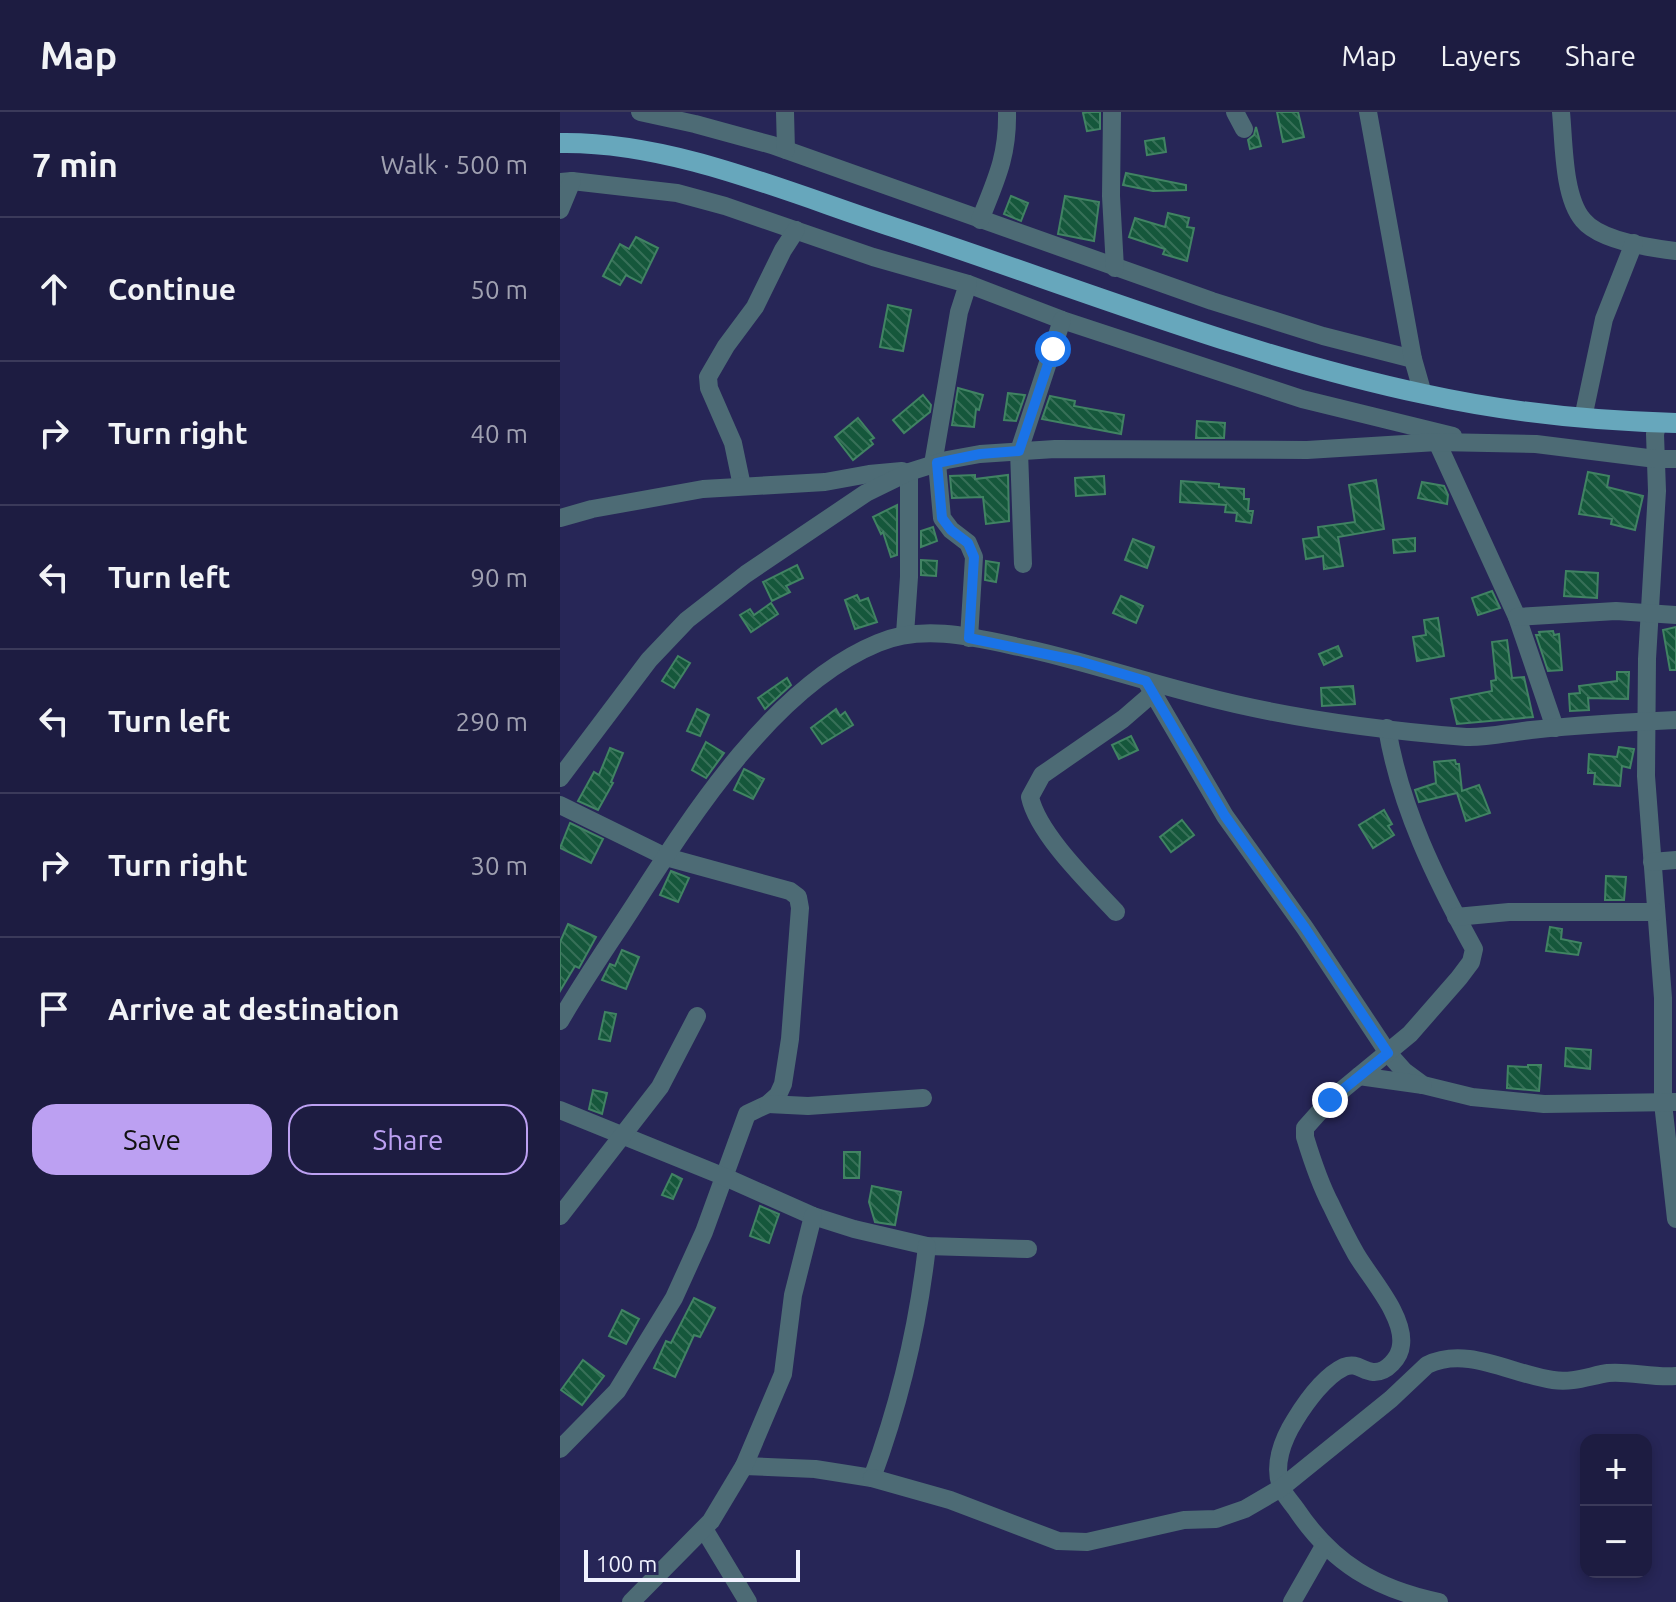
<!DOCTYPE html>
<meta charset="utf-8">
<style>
body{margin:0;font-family:Ubuntu,sans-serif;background:#252548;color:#f1f3f6}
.controls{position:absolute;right:24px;bottom:24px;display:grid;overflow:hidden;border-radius:16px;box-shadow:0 4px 12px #0003}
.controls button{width:72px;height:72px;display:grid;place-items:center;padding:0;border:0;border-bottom:2px solid #3b3a5a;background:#1d1c41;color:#f1f3f6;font:40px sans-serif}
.scale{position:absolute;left:24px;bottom:20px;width:216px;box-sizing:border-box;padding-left:8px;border:4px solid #f0f2fe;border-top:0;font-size:22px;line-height:28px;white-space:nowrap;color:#f0f2fe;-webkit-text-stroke:6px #272657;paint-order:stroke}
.stop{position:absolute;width:24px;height:24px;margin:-18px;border:6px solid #1a73e8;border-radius:50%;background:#fff}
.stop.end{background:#1a73e8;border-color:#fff;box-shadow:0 2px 8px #0008}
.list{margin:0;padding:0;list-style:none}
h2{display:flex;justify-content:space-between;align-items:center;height:104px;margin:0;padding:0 32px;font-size:34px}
h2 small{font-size:26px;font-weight:400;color:#a0a1b1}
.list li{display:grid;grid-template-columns:52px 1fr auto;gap:24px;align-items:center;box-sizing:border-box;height:144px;padding:0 32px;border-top:2px solid #3b3a5a}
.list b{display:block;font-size:30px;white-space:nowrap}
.list em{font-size:26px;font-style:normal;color:#a0a1b1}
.actions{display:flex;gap:16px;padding:24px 32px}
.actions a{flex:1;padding:18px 0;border:2px solid #bca0f2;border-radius:24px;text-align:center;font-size:28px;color:#bca0f2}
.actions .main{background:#bca0f2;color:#111}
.icon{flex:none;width:44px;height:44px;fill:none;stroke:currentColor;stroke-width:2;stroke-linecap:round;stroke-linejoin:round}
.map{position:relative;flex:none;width:1116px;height:1490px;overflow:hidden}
header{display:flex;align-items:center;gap:48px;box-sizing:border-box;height:112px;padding:0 40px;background:#1d1c41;border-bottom:2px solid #3b3a5a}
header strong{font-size:38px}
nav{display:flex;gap:44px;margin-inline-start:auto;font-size:28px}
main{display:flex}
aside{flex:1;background:#1d1c41}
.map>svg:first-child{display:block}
.building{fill:url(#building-back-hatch);stroke:#418363;stroke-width:2}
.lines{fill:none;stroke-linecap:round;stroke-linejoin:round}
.minor{stroke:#4d6b75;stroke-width:18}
.major{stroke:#67a7bc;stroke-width:20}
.route{stroke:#1a73e8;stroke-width:10}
</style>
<header>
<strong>Map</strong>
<nav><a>Map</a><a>Layers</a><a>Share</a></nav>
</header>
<main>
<aside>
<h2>7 min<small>Walk · 500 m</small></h2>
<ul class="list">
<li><svg class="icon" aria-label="ahead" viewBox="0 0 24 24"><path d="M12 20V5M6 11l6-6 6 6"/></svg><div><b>Continue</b></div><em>50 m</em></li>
<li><svg class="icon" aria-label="right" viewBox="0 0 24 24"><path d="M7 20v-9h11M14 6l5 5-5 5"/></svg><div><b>Turn right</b></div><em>40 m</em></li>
<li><svg class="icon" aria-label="left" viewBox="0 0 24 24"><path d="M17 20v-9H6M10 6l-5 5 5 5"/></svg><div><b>Turn left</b></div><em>90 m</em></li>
<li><svg class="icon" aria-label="left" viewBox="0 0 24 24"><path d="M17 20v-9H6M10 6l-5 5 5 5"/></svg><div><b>Turn left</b></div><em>290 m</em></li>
<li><svg class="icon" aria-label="right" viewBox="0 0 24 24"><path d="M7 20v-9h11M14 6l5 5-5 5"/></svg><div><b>Turn right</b></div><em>30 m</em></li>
<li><svg class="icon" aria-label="arrive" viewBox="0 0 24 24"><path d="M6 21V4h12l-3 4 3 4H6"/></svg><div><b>Arrive at destination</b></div></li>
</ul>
<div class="actions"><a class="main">Save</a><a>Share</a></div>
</aside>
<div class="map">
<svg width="1116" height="1490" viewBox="0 0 1116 1490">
<defs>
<pattern id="building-back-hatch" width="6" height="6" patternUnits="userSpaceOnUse" patternTransform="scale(2)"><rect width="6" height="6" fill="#15573b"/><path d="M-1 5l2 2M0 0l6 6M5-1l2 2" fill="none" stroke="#377058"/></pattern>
</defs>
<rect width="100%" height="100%" fill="#272657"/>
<g class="building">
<polygon points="529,0 540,0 540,17 527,19 523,1"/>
<polygon points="717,0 738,0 744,25 723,30"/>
<polygon points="696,15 701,34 690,37 688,28 694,23"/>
<polygon points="604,26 606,40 587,43 585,29"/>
<polygon points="566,61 626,73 626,78 593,79 563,73"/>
<polygon points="451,84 468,91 461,109 444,102"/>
<polygon points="505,84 539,90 534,129 498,122"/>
<polygon points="608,101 629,106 627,115 634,116 627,149 603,142 605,137 569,125 575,106 605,115"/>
<polygon points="76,125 98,136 81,171 66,163 60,173 43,164 60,132 69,137"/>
<polygon points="328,193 351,198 343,239 320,235"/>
<polygon points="398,276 423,283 419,298 416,297 414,315 392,313"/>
<polygon points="448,281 465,283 456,309 444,308"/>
<polygon points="363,283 371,293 370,300 344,321 333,308"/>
<polygon points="490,284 515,289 514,294 564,303 561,322 482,307"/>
<polygon points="298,306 314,326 310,328 313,332 293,348 275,325"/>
<polygon points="637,309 665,311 664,326 636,326"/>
<polygon points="1028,360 1049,364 1047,375 1083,384 1075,418 1051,412 1052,407 1019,402"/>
<polygon points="415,363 415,367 448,363 449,409 426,412 423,385 392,386 390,364"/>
<polygon points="544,364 545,382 516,384 515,366"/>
<polygon points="816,368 824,417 778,425 783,454 764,457 763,444 746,447 743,427 759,425 758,415 795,410 789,373"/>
<polygon points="621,369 659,372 659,375 684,377 684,387 689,387 688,399 693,399 691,411 676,409 677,401 665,400 666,393 620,390"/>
<polygon points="862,370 884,374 888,383 887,392 858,386"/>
<polygon points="337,393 337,443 331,445 323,420 321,422 313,405"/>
<polygon points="373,415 377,429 361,435 361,419"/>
<polygon points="855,426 855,439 834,441 833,428"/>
<polygon points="573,427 594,435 587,456 565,448"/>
<polygon points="361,448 377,449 376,464 361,463"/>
<polygon points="426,449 439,451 436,470 425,468"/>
<polygon points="237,453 243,466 226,474 230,480 212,489 203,470"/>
<polygon points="1006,459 1038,461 1037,486 1004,484"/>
<polygon points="932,479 940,496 918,503 912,486"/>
<polygon points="297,483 300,489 308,486 317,510 295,517 285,488"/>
<polygon points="561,484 583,494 576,511 553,501"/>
<polygon points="211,491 218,502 191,520 180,503 190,497 194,503"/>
<polygon points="878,506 884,544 857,549 853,525 866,523 864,508"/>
<polygon points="1116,515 1116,558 1110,558 1103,518"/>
<polygon points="993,519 994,523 999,522 1002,558 988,559 976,523 980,523 979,520"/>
<polygon points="947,528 952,566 964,565 973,605 897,612 891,587 932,579 931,569 936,568 932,530"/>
<polygon points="778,534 782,544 764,553 759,542"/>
<polygon points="118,544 130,551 114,576 102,569"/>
<polygon points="1057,560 1069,560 1068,587 1028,586 1029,598 1010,599 1009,582 1020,581 1019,574 1057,569"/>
<polygon points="227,566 231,573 205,597 198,586"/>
<polygon points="793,574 795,592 762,594 761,576"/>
<polygon points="137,597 149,603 140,624 127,619"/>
<polygon points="276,597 280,604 285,600 293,613 262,632 251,616"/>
<polygon points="571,624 578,638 559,647 552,633"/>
<polygon points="146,630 164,641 146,666 132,658"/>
<polygon points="1059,635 1074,637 1070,656 1062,654 1060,674 1034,672 1035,661 1028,661 1029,642 1057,645"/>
<polygon points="50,636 63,641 51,670 53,671 38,698 18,689 34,660 39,663"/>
<polygon points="895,648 896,652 899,652 902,679 919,673 930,701 906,709 897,681 859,690 855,678 876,671 874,650"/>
<polygon points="184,657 204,667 193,687 174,678"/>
<polygon points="824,698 832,712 828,714 834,723 813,736 799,713"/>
<polygon points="622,708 634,723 611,740 600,725"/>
<polygon points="10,711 43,727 31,751 0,736"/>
<polygon points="111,759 129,766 118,790 100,783"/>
<polygon points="1046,764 1066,765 1064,788 1045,788"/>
<polygon points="8,812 36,825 19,856 15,854 0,879 0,830"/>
<polygon points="990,815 1002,817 1001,827 1021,831 1018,843 986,839"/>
<polygon points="62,838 79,845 66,877 42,868 50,852 55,854"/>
<polygon points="45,900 56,902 50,929 39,927"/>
<polygon points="1006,936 1031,938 1030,957 1005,954"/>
<polygon points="968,953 981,953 979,979 947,976 948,954 968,955"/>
<polygon points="33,978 47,981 42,1002 29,997"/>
<polygon points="284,1040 300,1040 299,1066 284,1066"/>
<polygon points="112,1062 122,1067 113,1087 102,1083"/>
<polygon points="312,1074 341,1080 335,1113 315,1110 309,1090"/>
<polygon points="200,1094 219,1102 209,1131 190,1124"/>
<polygon points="134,1186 155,1196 140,1225 134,1223 115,1265 94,1256 106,1229 111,1231"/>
<polygon points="62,1198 79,1207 66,1232 49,1224"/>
<polygon points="23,1248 44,1264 22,1293 1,1278"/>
</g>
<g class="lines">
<g class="minor">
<polyline points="80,0 135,12 212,33 652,189 763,224 853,247"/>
<polyline points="225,0 226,38"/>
<polyline points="552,0 551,84 555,156"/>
<polyline points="675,0 684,17"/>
<polyline points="808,0 853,247 863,282"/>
<path d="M1001,0C1004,30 1003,85 1023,108C1040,129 1090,136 1116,139"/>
<polyline points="0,70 12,69 117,81 165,94 313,145 408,172 502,208 742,287 893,324"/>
<polyline points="0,98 12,69"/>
<path d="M420,108C436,68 448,44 447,0"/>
<polyline points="1023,306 1044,207 1074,131"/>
<polyline points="1098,311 1095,322 1097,379 1087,547 1086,664 1103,886 1103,991 1116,1107"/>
<polyline points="877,330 957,505 995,616"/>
<polyline points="377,351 382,406 391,418 408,431 414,445 409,526"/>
<polyline points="373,352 399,200 408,172"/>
<polyline points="182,374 173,331 149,276 148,265 166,234 195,195 223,138 236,118"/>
<polyline points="0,406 32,397 143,377 265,370 309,362 342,359"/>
<polyline points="463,452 459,339 502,208"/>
<polyline points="957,505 1056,499 1116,503"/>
<polyline points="345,522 349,465 349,360"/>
<polyline points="586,569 665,704 745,816 828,941 844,959 863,973 912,985 984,992 1116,990"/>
<path d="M827,616C840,695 876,768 914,837L911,850L899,866L850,922L770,988L745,1016V1025C752,1048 760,1072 771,1093C779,1110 787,1126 796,1142C810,1166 845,1204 841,1233C840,1245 827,1261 813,1260C802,1259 797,1250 784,1255C765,1264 746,1290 735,1308C723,1327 712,1354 722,1377C725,1384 732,1391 736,1397C772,1451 816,1477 879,1490"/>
<polyline points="0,666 89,548 127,508 186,462 306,381 349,360 387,348 420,342 495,337 747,338 877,330 976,332 1096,347 1116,347"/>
<polyline points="0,693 106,745 230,779 238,785 240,796 230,927 223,972 218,983 208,992 187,1002 144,1120 114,1186 57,1279 0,1337"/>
<polyline points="1092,750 1116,748"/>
<path d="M556,800C529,771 478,722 470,685L482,663L563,607L593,581"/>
<polyline points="896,805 949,800 1096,800"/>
<path d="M0,909C22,871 47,835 71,798C130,706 213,574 318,531C367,510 424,528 473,538C529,551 583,569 639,583C725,606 817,618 906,625C927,626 950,620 971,618C1019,613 1068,610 1116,608"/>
<polyline points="799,964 863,973"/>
<polyline points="208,992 248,994 363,986"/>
<polyline points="0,998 165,1065 253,1104 294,1117 367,1134 468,1137"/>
<polyline points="0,1104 100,975 137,904"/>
<path d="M184,1354L255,1357L312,1366C340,1290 358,1215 367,1134"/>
<path d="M312,1366L390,1388L498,1429L527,1430L624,1408L656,1407L685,1397L721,1376L831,1287L867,1253C907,1233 953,1263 993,1268C1013,1271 1029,1264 1048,1261C1070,1259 1093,1266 1116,1264"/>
<polyline points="144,1417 188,1490"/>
<polyline points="71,1490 151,1409 184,1354 223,1262 233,1183 253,1104"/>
<polyline points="732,1490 764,1434"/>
</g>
<path class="major" d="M0,31C111,29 229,81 333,115C507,172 685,244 864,282C946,300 1032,309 1116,311"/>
</g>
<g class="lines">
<polyline class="route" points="493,237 459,339 420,342 377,351 382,406 391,418 408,431 414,445 409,526 519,549 586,569 665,704 745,816 828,941 770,988"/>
</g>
</svg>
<div class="controls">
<button>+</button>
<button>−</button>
</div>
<div class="scale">100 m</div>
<div class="stop" style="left:493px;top:237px"></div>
<div class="stop end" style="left:770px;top:988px"></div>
</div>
</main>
